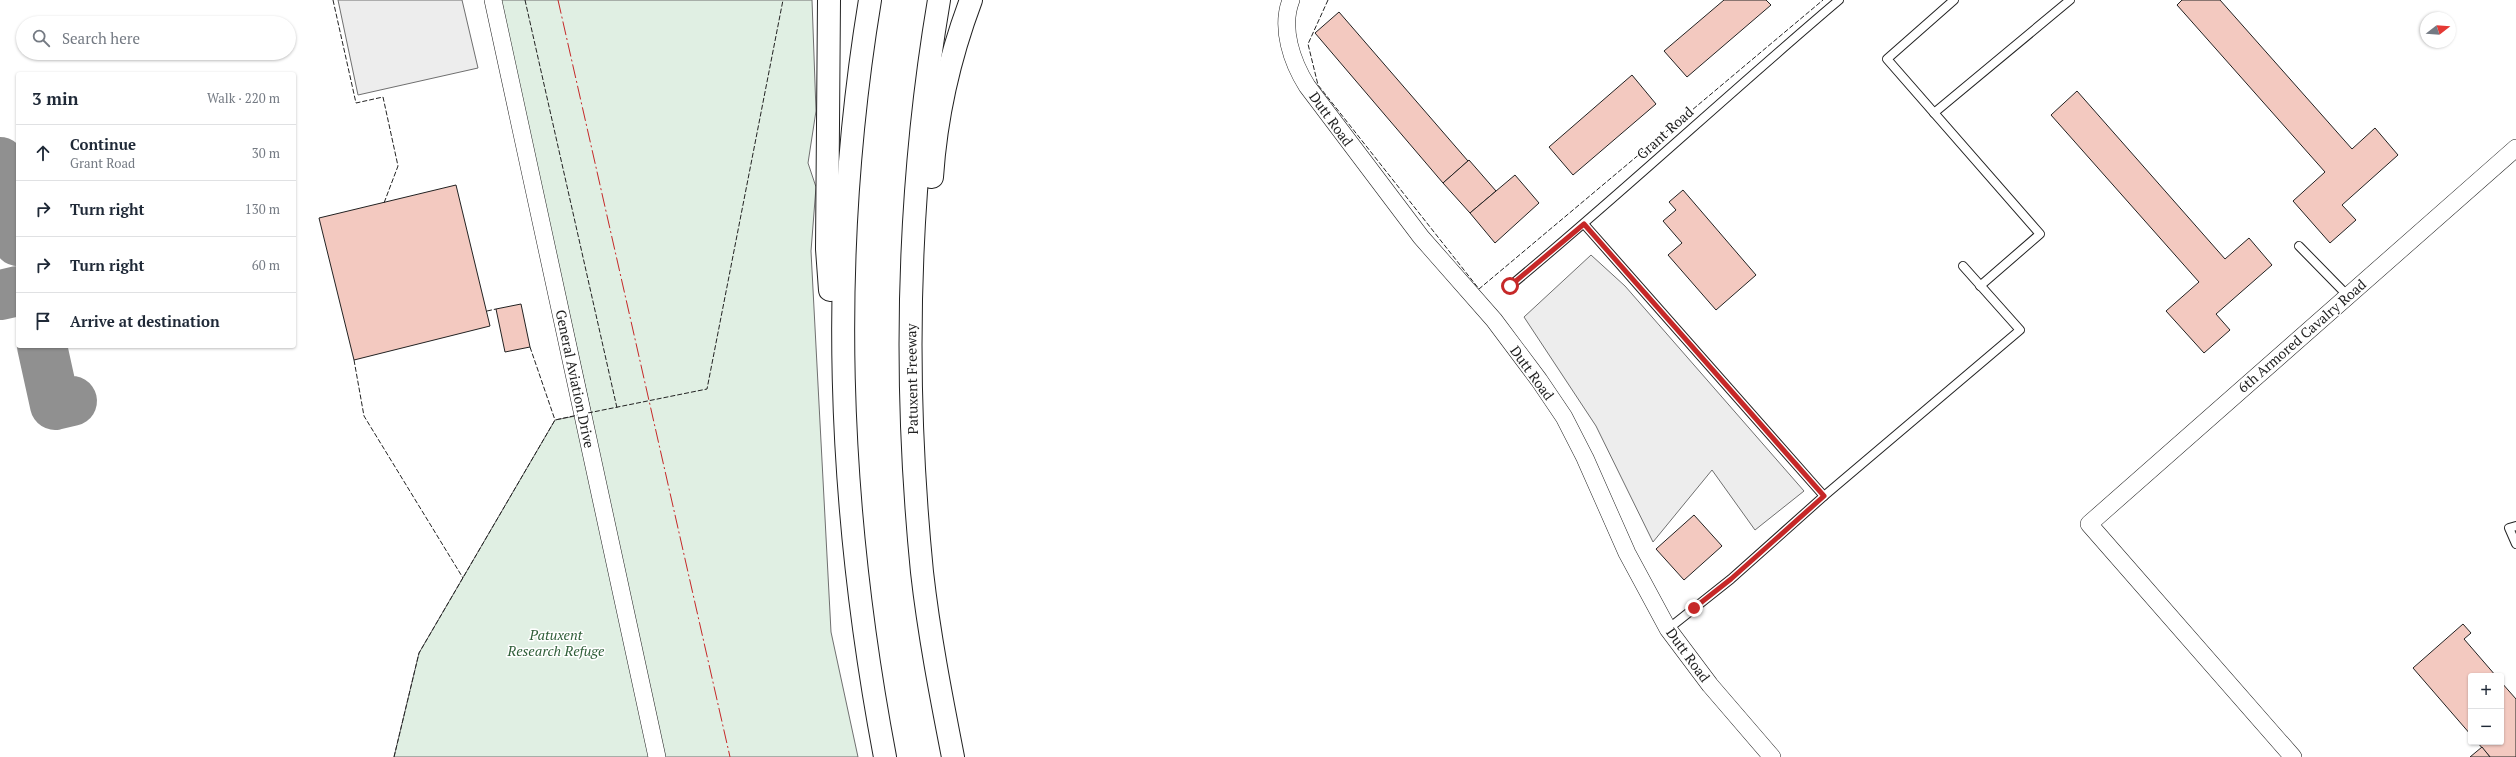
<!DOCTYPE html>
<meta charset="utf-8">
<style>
body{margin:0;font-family:"PT Serif",serif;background:#f6f6f7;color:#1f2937}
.controls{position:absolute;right:12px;bottom:12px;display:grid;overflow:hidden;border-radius:4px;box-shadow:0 1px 3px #0004}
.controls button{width:36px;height:36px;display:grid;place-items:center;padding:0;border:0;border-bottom:1px solid #e0e1e3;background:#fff;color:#1f2937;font:20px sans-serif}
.compass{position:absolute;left:2420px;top:12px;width:36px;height:36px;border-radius:50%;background:#fff;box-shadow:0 1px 3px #0004;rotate:73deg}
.stop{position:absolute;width:12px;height:12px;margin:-9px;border:3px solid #c62828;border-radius:50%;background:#fff}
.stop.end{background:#c62828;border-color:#fff;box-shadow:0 1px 4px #0008}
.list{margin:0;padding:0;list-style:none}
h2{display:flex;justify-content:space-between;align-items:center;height:52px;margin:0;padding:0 16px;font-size:17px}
h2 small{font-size:13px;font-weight:400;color:#747a83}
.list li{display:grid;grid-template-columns:26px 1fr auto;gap:12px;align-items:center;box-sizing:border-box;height:56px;padding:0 16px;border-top:1px solid #e0e1e3}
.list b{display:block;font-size:15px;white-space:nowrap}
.list p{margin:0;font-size:13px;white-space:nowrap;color:#747a83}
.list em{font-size:13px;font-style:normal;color:#747a83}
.icon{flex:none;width:22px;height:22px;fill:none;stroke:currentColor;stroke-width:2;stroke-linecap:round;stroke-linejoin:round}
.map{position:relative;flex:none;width:2516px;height:757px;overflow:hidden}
.search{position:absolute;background:#fff;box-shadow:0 1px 3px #0004;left:16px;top:16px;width:280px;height:44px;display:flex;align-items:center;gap:10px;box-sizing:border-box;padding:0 14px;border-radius:22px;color:#747a83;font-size:15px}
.panel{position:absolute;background:#fff;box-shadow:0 1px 3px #0004;left:16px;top:72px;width:280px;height:276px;border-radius:4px}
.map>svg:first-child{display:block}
.green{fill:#e0efe3;stroke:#6f6f6f}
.parking{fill:#ededed;stroke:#6f6f6f}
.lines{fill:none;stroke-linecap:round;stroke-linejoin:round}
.taxiway{stroke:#909090;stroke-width:50}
.building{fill:#f3c9c0;stroke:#222}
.lane-casing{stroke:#222;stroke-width:10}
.street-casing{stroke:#222;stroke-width:18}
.highway-casing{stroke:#222;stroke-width:24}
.lane{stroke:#fff;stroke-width:8}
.street{stroke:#fff;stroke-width:17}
.highway{stroke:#fff;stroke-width:22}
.fence{stroke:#222;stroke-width:1;stroke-dasharray:5 2;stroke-linecap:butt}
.power{stroke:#c62828;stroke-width:1;stroke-dasharray:14 3 2 3;stroke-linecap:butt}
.route{stroke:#c62828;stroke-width:5}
.labels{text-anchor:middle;stroke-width:3;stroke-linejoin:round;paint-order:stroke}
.street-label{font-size:14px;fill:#222;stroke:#fff}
.park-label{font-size:14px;font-style:italic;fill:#2f5e38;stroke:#fff}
</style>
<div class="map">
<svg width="2516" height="757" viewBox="0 0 2516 757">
<rect width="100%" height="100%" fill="#fff"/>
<polygon class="green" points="500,0 812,0 816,111 808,163 816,187 811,251 831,632 858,757 394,757 419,653 555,420 591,413"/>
<g class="parking">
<polygon points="338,0 462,0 478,68 358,95"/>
<polygon points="1591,255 1625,286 1804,491 1755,530 1712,470 1653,542 1596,426 1524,317"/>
</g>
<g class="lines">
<g class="taxiway">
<polyline points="0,162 18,241"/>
<polyline points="0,295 18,291"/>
<polyline points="42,346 55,405 72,401"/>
</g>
</g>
<g class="building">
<polygon points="1724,0 1766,0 1771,5 1687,77 1664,51"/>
<polygon points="2182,0 2220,0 2352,149 2375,128 2398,155 2342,205 2356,220 2330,243 2293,201 2325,172 2177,5"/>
<polygon points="1339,12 1468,161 1443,183 1315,33"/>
<polygon points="1632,75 1656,104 1573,175 1549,147"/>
<polygon points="2077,91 2225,259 2249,238 2272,265 2216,314 2230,330 2204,353 2166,311 2199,282 2051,115"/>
<polygon points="1469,160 1496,191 1470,213 1443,183"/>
<polygon points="1515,175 1539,203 1495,243 1470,213"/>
<polygon points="456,185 490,326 354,360 319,218"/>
<polygon points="1683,190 1756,275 1716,310 1668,255 1682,243 1663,221 1676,210 1669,202"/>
<polygon points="521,304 530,347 505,352 496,309"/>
<polygon points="1694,515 1722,546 1684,580 1656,549"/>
<polygon points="2463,624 2471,633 2464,639 2496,676 2471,676 2471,735 2413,668"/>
<polygon points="2501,682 2516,699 2516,757 2490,757 2477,742 2501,742"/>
<polygon points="2482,747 2490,757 2470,757"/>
</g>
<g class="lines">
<defs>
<g id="lane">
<polyline points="1954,0 1887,59 2040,234 1980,286"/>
<polyline points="1934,113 2070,0"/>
<polyline points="1584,224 1824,496"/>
<polyline points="2299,246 2348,296"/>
<path d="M1510,286C1622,193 1728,94 1839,0"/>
<polyline points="2516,526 2509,528 2516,544"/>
<polyline points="1668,629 1731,579 1824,496 2020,330 1963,266"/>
</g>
<g id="street">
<polyline points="493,0 657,757"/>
<path d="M1291,0C1280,28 1292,62 1307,86L1421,237L1494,320L1539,380L1564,417L1585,458L1627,553L1668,629L1710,685L1772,757"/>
<polyline points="2293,757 2089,524 2516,148"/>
</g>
<g id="highway">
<polyline points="829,0 827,249 830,290"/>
<path d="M870,0C828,255 837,503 885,757"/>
<path d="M939,0C907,189 903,381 922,572C929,634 941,696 953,757"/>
<path d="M932,177C936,117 950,56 971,0"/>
</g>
</defs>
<use href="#lane" class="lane-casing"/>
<use href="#street" class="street-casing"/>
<use href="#highway" class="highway-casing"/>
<use href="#lane" class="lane"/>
<use href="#street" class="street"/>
<use href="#highway" class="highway"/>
<g class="fence">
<polyline points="333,0 356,103 383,97 398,166 384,203"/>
<polyline points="525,0 617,408"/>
<polyline points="1328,0 1308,44 1318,85 1479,289 1823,0"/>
<polyline points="487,311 496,309"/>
<polyline points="530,347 555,420"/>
<polyline points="354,360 364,416 463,578"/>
<polyline points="588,413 707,389 783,0"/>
<polyline points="394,757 419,653 555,420 578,415"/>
</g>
<polyline class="power" points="558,0 730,757"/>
</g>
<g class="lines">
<polyline class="route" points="1510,286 1584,224 1824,496 1731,579 1694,608"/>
</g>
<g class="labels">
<g class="street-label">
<text transform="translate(1331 119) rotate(54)" y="5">Dutt Road</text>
<text transform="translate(1665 133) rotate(-42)" y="5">Grant Road</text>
<text transform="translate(2302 336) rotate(-41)" y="5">6th Armored Cavalry Road</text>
<text transform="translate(1532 373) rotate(54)" y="5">Dutt Road</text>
<text transform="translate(575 379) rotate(78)" y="5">General Aviation Drive</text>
<text transform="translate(912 379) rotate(-91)" y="5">Patuxent Freeway</text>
<text transform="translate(1688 655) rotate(54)" y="5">Dutt Road</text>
</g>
<g class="park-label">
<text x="556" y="640">Patuxent<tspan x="556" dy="16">Research Refuge</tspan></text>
</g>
</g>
</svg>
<div class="controls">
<button>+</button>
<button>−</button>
</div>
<svg class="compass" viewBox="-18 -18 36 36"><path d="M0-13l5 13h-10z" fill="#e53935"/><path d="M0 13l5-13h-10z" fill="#747a83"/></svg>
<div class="stop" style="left:1510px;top:286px"></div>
<div class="stop end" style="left:1694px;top:608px"></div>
<div class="search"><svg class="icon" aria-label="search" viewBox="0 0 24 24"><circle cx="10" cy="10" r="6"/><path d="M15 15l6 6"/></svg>Search here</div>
<section class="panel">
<h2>3 min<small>Walk · 220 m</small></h2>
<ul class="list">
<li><svg class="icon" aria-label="ahead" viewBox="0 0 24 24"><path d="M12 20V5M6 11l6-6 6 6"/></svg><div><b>Continue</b><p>Grant Road</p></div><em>30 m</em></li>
<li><svg class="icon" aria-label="right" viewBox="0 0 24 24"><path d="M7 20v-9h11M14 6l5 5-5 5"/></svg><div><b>Turn right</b></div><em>130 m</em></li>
<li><svg class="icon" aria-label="right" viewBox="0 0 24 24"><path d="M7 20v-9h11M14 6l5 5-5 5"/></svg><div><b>Turn right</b></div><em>60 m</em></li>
<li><svg class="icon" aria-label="arrive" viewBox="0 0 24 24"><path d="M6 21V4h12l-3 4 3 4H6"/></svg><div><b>Arrive at destination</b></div></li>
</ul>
</section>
</div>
